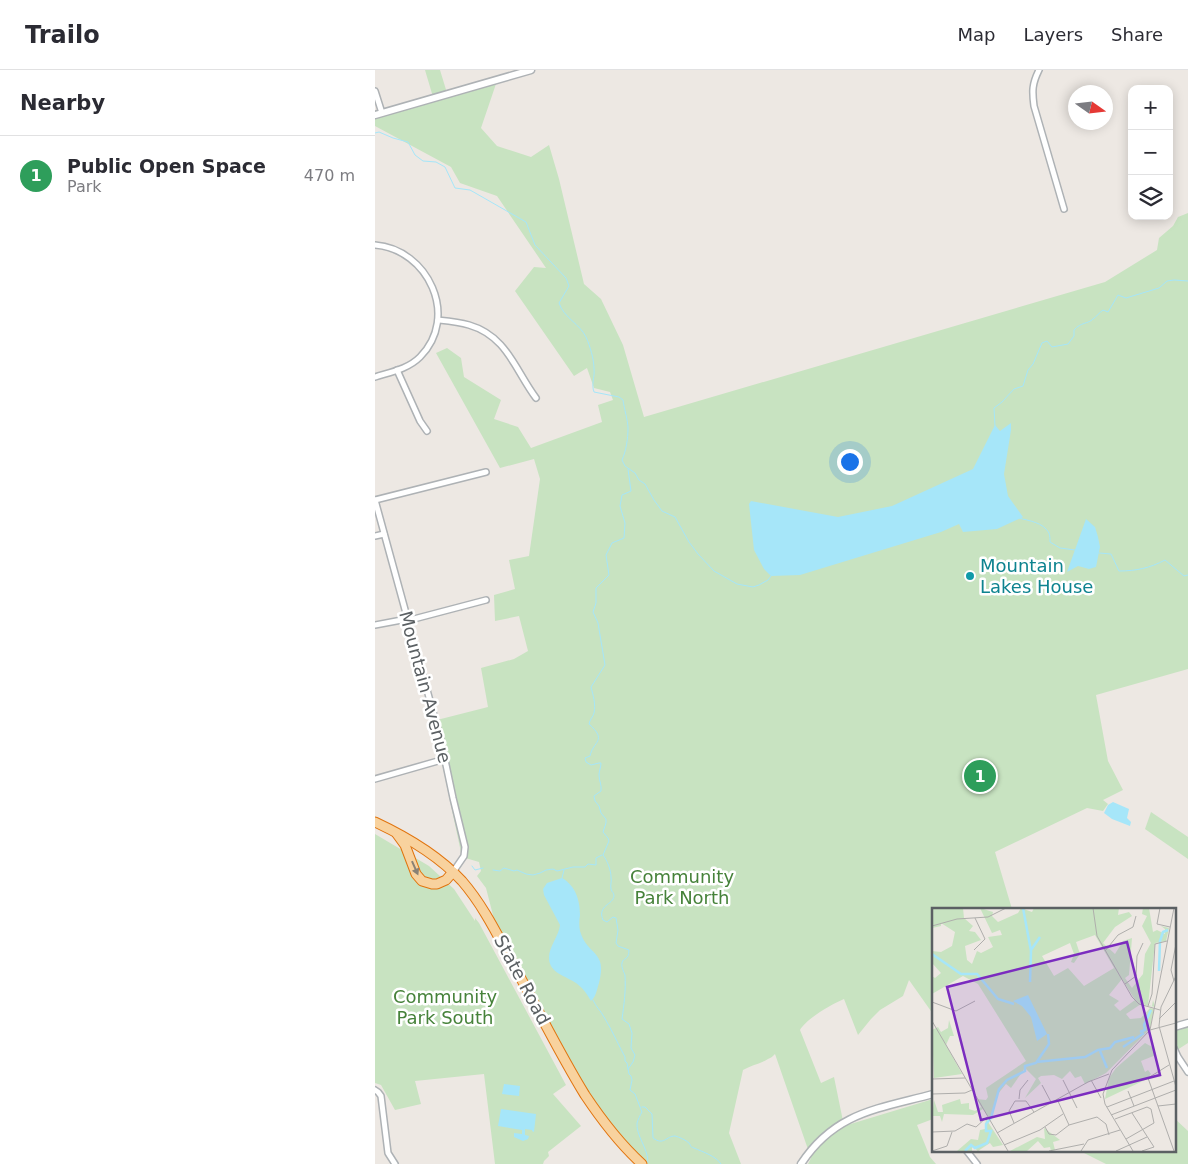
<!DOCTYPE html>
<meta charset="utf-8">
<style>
body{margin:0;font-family:"DejaVu Sans",sans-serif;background:#f7f7f7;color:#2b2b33}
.controls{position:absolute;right:15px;top:15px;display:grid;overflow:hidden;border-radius:10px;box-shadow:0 2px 12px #0003}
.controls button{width:45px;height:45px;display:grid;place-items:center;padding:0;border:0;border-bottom:1px solid #e1e1e2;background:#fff;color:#2b2b33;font:25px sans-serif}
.compass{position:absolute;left:693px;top:15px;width:45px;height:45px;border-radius:50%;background:#fff;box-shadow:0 2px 12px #0003;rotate:104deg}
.you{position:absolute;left:474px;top:391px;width:18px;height:18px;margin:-12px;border:4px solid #fff;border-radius:50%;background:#1a73e8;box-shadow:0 0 0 8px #1a73e833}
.badge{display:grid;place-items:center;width:32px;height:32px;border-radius:50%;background:#111827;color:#fff;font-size:16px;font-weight:700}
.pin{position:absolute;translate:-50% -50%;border:2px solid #fff;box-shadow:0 1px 5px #0006}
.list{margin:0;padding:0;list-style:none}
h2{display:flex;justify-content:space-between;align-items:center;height:65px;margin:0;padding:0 20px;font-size:21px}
h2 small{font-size:16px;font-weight:400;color:#7c7c81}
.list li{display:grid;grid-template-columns:32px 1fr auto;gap:15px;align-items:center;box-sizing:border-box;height:80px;padding:0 20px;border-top:1px solid #e1e1e2}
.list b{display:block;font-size:19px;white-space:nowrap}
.list p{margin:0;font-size:16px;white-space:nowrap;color:#7c7c81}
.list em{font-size:16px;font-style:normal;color:#7c7c81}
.icon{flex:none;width:28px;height:28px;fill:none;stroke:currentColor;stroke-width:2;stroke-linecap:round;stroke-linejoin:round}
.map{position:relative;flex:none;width:813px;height:1094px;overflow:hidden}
header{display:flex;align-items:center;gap:30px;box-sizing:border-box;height:70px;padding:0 25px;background:#fff;border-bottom:1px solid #e1e1e2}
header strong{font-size:24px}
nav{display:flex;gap:28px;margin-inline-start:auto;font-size:18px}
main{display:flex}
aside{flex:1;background:#fff}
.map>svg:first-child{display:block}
.green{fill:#c8e3c1}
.water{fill:#a6e6f9}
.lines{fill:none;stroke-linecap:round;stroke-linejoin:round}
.stream{stroke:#a6e6f9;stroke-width:1}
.minor-casing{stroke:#aeb2b5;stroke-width:8}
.tertiary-casing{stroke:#aeb2b5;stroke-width:9}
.trunk-casing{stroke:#e1740e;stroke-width:11}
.minor{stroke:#fff;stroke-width:5}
.tertiary{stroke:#fff;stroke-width:6}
.trunk{stroke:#f8d29e;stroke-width:9}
.oneway{fill:#8a8275}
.culture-dot{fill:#0f9aa8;stroke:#fff;stroke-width:2}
.labels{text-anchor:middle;stroke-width:5;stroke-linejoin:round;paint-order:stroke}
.culture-label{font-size:18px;fill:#0d838f;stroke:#fff;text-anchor:start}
.street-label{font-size:18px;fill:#5b6063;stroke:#fff}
.park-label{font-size:18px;fill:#46823a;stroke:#fff}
.inset-river{fill:none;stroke:#a6e6f9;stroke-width:2.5}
.inset-road{fill:none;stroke:#afaeac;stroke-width:1}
.view{fill:#7b2cbf;fill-opacity:0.15;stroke:#7b2cbf;stroke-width:2.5}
.inset-edge{fill:none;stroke:#5b6063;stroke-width:2.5}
</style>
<header>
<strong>Trailo</strong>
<nav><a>Map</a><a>Layers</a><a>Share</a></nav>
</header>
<main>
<aside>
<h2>Nearby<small></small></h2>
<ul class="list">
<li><span class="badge" style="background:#2e9e5b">1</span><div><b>Public Open Space</b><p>Park</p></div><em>470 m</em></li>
</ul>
</aside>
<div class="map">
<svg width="813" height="1094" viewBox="0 0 813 1094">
<rect width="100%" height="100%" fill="#ede8e3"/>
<g class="green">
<path d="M50,0H65L72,23L123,8L106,58L122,76L156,87L174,75L184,109L209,214L226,229L248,275L269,347L730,212L782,180L784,168L798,156L803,147L813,143V599L721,625L733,691L748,720L728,730L733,734L728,741L712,738L620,782L637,839H558V944L534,910L528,926L505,940L496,949L483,965L469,929C457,934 431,949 425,960L446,1013L459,1007L469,1056L558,1029V1049L542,1055L555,1087L561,1094H433L436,1088L400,984C398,986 396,988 393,989C385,994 376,995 368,1000L354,1063L366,1094H273L267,1089L239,1059L219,1033L204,1008L120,853L111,818L102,806L106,801L104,792L87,787L58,651L113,637L106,598L139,589L153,581L144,546L120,551L119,525L140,519L134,490L154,486L165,409L159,389L125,398L61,283L72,278L86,288L89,307L126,330L119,349L143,357L156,378L227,352L223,335L238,330L235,322L219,318L212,298L199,306L140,221L159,197L171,198L122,126L85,113L76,97L0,56V49L58,27Z"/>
<polygon points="776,742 813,767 813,789 770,759"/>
<polygon points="0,764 54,796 79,819 100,851 100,848 104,853 191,1015 178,1024 206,1056 173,1082 174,1086 169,1091 168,1094 120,1094 109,1004 40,1011 46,1034 20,1040 6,1015 0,1013"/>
<polygon points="813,954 813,973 799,982 799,958"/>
<polygon points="799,1048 813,1061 813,1094 731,1094 703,1080 799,1080"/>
</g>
<g class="water">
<polygon points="636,353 636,360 629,404 633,426 648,447 622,459 588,462 584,454 566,462 425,505 396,506 389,499 379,480 374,434 376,431 463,447 517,436 598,399 620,355 625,361"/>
<polygon points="711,449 720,457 723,467 725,477 721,497 714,499 703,496 692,502"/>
<polygon points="738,732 754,739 752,748 756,752 755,756 737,749 729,743 733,735"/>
<path d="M187,808C201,816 205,831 205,845C204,851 204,856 205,861C212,886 233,880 224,913C222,919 221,927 216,931C212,924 208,918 201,913C191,906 174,903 174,888C174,876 184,866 185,855L169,825L168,819L172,813Z"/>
<polygon points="129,1014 145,1016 144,1026 127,1024"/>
<polygon points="126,1039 161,1044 159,1062 157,1061 157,1060 150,1059 150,1065 154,1066 153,1069 148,1071 139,1067 139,1063 147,1064 147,1060 123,1056"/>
</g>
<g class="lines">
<g class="stream">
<path d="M0,63L4,62L18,68L33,72L40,85L48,91L61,92L70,97L80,118L95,120L151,152L160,175L191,208L194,216L184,233C189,248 205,254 211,267C215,276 219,289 219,299C220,307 216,314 219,322L244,327L248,330C249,338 253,351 253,358C253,369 251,381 247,390L250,396L260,403L264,410L270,414L279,430L287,441L300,447L314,472L323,484L339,501L362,514L378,517L384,515L393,510L396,506"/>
<path d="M620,356L619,338L627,332L639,319L648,316L653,300L658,294L667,273L672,271L677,277L693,274L699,266V260C706,252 713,254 718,249C722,246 724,243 728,240L733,242L743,225L751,228L784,218L792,211L799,210L813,211"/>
<path d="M253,399L256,421L247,425L245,436L250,453L249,468L237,473L231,485L234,505L221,518V533L218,542L223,553L230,595L216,617C218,625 221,634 219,643C218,647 215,649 214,654C233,671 218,671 215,686L210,688L211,692L216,695L224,693H226C226,697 224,701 224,705C224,711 227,715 226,721L219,726L220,731L224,736L226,743L231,749V753L228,762L233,768L234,771L228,785C232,790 236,800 236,807C237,811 235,815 236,819C237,823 239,822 239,826C238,835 222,835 228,850L232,852L238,847L241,848L243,860L241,873L243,876L254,880C254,891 248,887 247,893C246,897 249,902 250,905C251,920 249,935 247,949L254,954L257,963L256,978L260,985L258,992L253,999"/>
<path d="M644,448C654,451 668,452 674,463C675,466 675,469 675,472L685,478L700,480"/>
<path d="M724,483L736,484L744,501C761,501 775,498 790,490L809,506L813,505"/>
<polyline points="97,796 100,800 108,798"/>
<polyline points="118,800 125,801 129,798 139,801 142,800 151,804 158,805 165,803 171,800 178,799 182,801 198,797 210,797 213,794 221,795 221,788 227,785"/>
<polyline points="187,808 189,800"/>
<path d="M218,930C221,937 226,941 229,947C237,960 243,974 250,987V991L252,993L254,1004L256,1006L257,1010L255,1020L260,1024L267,1042C265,1045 263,1050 262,1053C261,1066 273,1078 273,1092"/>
<path d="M267,1037H270L277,1044L278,1068C289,1076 291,1066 300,1066C304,1067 311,1070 314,1073C317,1077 314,1076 319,1078C328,1082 341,1086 346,1094"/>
</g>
<defs>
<g id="minor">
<path d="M664,0C657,14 657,21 659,36L689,139"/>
<polyline points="0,21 7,43"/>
<path d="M0,175C53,179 85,247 45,287C33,299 16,302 0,307"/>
<path d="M63,250C73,251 84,252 94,255C132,266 140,300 161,328"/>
<polyline points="22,300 45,351 52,361"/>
<polyline points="0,430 66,671 78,728 90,777 89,786 78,802"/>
<polyline points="0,430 111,402"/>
<polyline points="0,466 9,464"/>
<polyline points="0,555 32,549 35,550 111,530"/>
<polyline points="0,709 70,689"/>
<polyline points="799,978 803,987 813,1002"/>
<polyline points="0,1020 3,1022 6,1026 13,1083 20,1094"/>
<polyline points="591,1080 602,1094"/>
</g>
<g id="tertiary">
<polyline points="0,45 156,0"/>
<polyline points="799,957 813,953"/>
<path d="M426,1094C460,1042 503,1039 558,1024"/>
</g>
<g id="trunk">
<path d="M0,752C32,767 63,785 87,811C107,834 121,862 135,888C160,934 183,981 210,1025C226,1049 245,1074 267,1094"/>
<polyline points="22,764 30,775 41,804 47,811 57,814 62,814 71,810 78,802"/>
</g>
</defs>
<use href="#minor" class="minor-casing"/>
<use href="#tertiary" class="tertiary-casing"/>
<use href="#trunk" class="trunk-casing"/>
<use href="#minor" class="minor"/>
<use href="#tertiary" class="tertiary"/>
<use href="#trunk" class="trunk"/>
</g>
<defs><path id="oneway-solid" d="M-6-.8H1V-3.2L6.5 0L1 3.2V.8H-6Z" transform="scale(1.25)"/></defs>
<use class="oneway" href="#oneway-solid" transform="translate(40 798) rotate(66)"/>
<circle class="culture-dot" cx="595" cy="506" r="5"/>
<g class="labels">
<g class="culture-label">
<text x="605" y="502">Mountain<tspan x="605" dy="21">Lakes House</tspan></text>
</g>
<g class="street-label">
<text transform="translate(50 617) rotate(75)" y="6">Mountain Avenue</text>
<text transform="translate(147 910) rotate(62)" y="6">State Road</text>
</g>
<g class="park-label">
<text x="307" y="813">Community<tspan x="307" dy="21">Park North</tspan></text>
<text x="70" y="933">Community<tspan x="70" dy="21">Park South</tspan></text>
</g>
</g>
<g transform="translate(557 838)">
<rect width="244" height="244" fill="#ede8e3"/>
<path d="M0,0H31L32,10L41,18L37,23L43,24L49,32L33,38L35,52L40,56L45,43L49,45L61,39L56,29L70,27L68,22L60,25L48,0L61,4L60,8L66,14L86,5L89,0L100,4L102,0H187L186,7L197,4L200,8L183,19L171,35L183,46L191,33L200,30L197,67L193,70L200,80L211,66L213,46L219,35L210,18L215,8L210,6L211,0H217L221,24L225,22L233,26V21L229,18L237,20L234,33L223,35L216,97L220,98L221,92L223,99L209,96L194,106L198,111L209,110L218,100L222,101L218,121L174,165L153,176L149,168L143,170L138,163L130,171L122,167L109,168L106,170L109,175L93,190L104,171L93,160L79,180L74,176L65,187L58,211L51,201L41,207L12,206L10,214L8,208H0L2,192L6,204H11L10,197L28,191L29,196L37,195V201L43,203L49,199L45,191L54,192L56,189L54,180L94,153L46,76L31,68L0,86V68L3,70L9,65L0,55V43L9,44L20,38L23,24L9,15V18L0,20ZM163,27L182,60L152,78L136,60L122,68L110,48L138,35L142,46L139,54L142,55L148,46L144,34ZM190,71L203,92L188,103L182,97L187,93L177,87ZM17,112L22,128H18L14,137L30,166L2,170L0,122L6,119L9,124L16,120ZM213,135L222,140L224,147L209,153L213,164L216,162L219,166L215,171L173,191L177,170L184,160ZM54,211L71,237L61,239L58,235L46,243L40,238V243H25L39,231L46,232L48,222L53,221ZM112,220L128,232L121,234L123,242L119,243L118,239L112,240L106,233L95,243H78L105,229L113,231Z" fill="#c8e3c1" fill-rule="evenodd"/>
<path d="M96,87L115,126L105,133L99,109L90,98L81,93Z" fill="#a6e6f9"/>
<path class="inset-river" d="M91,0L99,43L98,74M99,42L108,29M0,46L29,66H45L66,91L82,96M227,63L228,33L231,24L236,22M208,124L213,122L212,117L219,102M191,139L212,125M168,143L175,160M104,154L153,149L166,142L178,140L183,134L202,129M33,243L39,237L43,240L55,235L59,223H54V216L59,210L67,181L75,172L93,163V158L104,155L117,136L116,126"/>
<path class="inset-road" d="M161,0L165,28L200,89L207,96L228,102M228,0L225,16L238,19M0,18L25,11L56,9L74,0M42,42L53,31L43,10M173,43L186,27L201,19L204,8M244,68L229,99L227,118L244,179M242,73L239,62L244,36M193,76L204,68L205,48L211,35M0,94L24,103L43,93M216,98L220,86L223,36L235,33M227,111L244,94M0,113L76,243M218,122L244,115M237,157L216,170L242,243M0,171L33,170M131,172L145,200M159,172L169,190M110,177L119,194M196,183L202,198M0,186L33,185L40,182M87,191L88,182L96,172M125,191L137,217M226,198L244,196M175,199L242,173M200,205L222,239L210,243M179,207L244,182M183,211L215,199L219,201L222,215L194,231M82,215L77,203L83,193H94L102,204M113,219L117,226L124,227L137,217L165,209L174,216L177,227M0,224L23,223L35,216L44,219L55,209M65,225L156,174L177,166M72,237L108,222L131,206M0,243L15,238L20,224M117,243L152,236M149,243L156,232L188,222M184,243L215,229M201,243L173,196L171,186L180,162L218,122L242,0"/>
<path class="view" d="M195,34L228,167L49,212L15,79Z"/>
<rect width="244" height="244" class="inset-edge"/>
</g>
</svg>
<div class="controls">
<button>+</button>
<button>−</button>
<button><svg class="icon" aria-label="layers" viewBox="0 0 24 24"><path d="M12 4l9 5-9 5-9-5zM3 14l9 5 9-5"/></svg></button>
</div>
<svg class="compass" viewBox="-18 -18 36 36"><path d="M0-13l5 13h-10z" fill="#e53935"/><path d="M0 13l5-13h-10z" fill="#7c7c81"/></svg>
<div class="you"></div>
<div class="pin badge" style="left:605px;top:706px;background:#2e9e5b">1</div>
</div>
</main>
